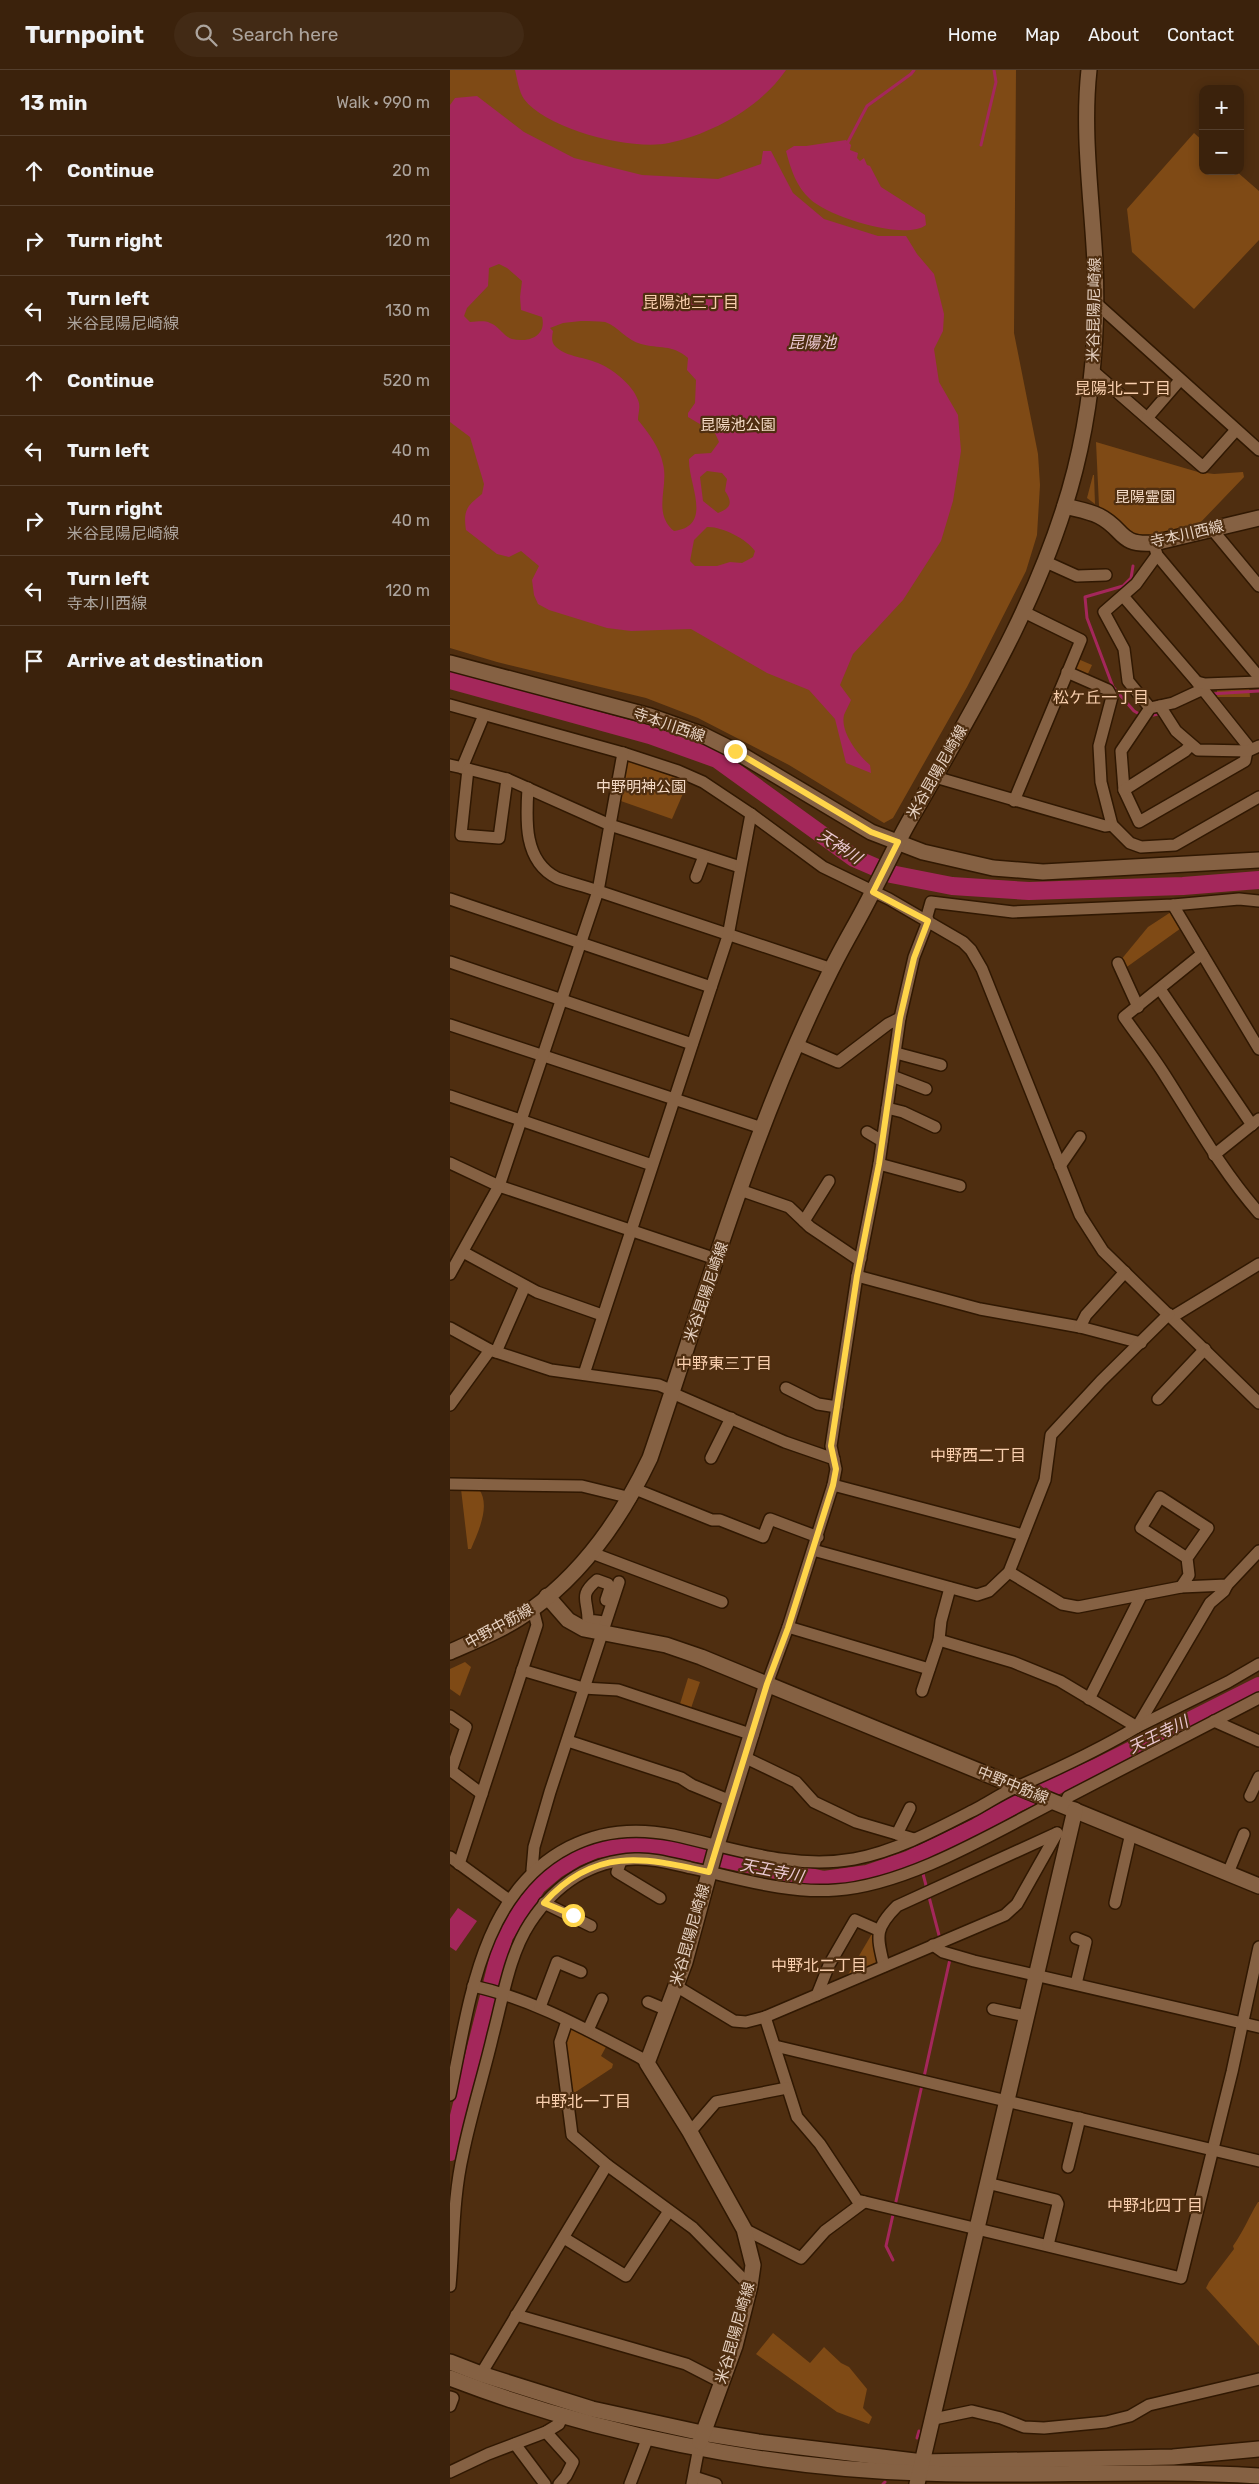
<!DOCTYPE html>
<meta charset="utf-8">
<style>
body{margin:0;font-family:Rubik,"Noto Sans JP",sans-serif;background:#422a15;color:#f1f3f6}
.controls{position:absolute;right:15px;top:15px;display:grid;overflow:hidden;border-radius:10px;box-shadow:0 2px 12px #0003}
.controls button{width:45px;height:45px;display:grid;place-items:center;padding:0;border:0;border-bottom:1px solid #543f2d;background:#3b220c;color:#f1f3f6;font:25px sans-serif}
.stop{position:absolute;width:15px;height:15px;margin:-11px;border:4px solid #ffd54a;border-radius:50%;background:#fff}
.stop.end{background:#ffd54a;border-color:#fff;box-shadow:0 1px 5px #0008}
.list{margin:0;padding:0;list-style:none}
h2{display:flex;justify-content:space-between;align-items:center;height:65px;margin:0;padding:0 20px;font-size:21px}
h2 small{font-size:16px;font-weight:400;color:#aca49d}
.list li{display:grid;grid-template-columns:32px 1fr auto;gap:15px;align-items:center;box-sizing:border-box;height:70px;padding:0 20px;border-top:1px solid #543f2d}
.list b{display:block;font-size:19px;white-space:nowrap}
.list p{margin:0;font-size:16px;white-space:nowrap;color:#aca49d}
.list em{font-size:16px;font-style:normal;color:#aca49d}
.icon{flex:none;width:28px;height:28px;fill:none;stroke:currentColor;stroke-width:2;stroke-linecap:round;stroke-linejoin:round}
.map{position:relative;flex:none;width:809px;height:2414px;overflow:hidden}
header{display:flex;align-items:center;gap:30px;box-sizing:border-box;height:70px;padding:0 25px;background:#3b220c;border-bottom:1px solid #543f2d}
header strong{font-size:24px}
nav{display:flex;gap:28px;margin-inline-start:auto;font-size:18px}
.search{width:350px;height:45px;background:#422a15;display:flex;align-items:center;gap:12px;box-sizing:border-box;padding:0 18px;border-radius:28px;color:#aca49d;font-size:19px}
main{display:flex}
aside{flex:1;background:#3b220c}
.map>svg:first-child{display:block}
.green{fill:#7f4a15}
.water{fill:#a4275b;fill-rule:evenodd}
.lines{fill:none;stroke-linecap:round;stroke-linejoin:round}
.stream{stroke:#a4275b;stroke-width:3}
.river{stroke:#a4275b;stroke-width:18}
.street-casing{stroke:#301802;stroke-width:14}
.secondary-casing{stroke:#301802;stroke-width:18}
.street{stroke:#856143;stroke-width:11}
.secondary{stroke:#856143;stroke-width:15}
.route{stroke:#ffd54a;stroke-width:6}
.labels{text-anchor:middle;stroke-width:4.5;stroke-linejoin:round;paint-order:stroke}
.street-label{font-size:15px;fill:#e7d2c2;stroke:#4f2e10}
.park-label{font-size:15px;fill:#f4dac6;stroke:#4f2e10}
.neighbourhood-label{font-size:16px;fill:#f9cfae;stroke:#4f2e10}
.water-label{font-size:16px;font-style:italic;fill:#ebc9d2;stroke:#4f2e10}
</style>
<header>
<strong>Turnpoint</strong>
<div class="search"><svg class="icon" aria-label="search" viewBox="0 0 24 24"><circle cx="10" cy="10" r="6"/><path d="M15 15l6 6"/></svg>Search here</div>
<nav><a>Home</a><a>Map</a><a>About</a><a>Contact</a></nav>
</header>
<main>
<aside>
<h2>13 min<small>Walk · 990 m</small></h2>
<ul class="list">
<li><svg class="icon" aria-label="ahead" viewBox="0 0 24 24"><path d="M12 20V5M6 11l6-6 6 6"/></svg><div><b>Continue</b></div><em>20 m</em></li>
<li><svg class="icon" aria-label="right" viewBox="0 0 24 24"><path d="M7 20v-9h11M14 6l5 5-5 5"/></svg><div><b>Turn right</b></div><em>120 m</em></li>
<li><svg class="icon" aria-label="left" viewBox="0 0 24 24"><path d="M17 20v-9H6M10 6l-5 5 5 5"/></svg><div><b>Turn left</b><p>米谷昆陽尼崎線</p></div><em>130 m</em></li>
<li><svg class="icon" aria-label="ahead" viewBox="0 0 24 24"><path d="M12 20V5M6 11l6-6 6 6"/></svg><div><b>Continue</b></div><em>520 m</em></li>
<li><svg class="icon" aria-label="left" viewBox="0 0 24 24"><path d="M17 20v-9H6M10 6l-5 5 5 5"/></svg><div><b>Turn left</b></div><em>40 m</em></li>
<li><svg class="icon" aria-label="right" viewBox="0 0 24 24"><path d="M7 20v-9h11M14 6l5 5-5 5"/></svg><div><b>Turn right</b><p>米谷昆陽尼崎線</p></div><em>40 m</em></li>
<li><svg class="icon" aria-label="left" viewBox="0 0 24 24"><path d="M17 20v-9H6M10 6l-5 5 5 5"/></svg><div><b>Turn left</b><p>寺本川西線</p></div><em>120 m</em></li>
<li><svg class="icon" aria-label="arrive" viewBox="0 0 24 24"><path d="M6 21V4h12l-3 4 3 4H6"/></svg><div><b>Arrive at destination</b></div></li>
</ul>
</aside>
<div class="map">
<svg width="809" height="2414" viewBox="0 0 809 2414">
<rect width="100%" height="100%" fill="#4f2e10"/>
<g class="green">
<polygon points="0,0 566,0 564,263 588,384 590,415 587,465 576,501 517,617 443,748 434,753 339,695 248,648 196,628 47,592 0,578"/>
<polygon points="744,63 753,71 753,101 786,101 809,121 809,170 744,239 682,182 677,139"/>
<polygon points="646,372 748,402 764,404 793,402 794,407 748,455 690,468 677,464 649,436"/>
<polygon points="643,405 644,405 645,434 637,428"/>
<polygon points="628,589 642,595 636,608 624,603"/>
<polygon points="799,617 800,627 767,627 767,619"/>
<polygon points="180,691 238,712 222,749 168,730 174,693"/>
<polygon points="724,840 734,856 674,899 670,891 698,857"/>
<path d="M11,1419H29C41,1436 28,1462 21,1479H18Z"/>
<polygon points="15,1592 21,1597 10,1626 0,1619 0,1599"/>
<polygon points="238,1608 250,1612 240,1641 229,1637"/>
<polygon points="423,1862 428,1894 396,1908"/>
<polygon points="118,1954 157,1975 151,1986 163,1994 162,1998 121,2025 113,1969"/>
<path d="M808,2132H809V2276L756,2218L759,2212L784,2179L783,2176C793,2162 799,2147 808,2132Z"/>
<polygon points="323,2263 360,2293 374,2277 391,2293 399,2297 417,2319 413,2338 422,2347 419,2354 387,2342 306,2284"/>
</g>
<g class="water">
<path d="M65,0H336C311,37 262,64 219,73C183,81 97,60 74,29C69,22 67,8 65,0Z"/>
<path d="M27,26L74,62L124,88L192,105L268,109L311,94L313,81H321L343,123L374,149L428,166H456L467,184L484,204L494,244L493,261L484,279L489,312L508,345L511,381L503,431L491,471L453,530L403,584L390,615L401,630C399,635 396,640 394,645C390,662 408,685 420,695L421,703L396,693L385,649L359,620L317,603L241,559L181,561L157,558L99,540L88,534L84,525L82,510L89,496L71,481L59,487L47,484L16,460C13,440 17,436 32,424L34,414L20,367L0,352V35L5,28ZM49,194L57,198L72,211L70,227L71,240L92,247C97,266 78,273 62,269C54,267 49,256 40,253C34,250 27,252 20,252L14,246L17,238L38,216L39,198ZM131,251C139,251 148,251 155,252C168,256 177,271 191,274C209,279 222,274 238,288L237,300L246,310L245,333L238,343V347L265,363L269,372L261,383L245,384L239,389C238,414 264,456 224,461C202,443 219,417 213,394C210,378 198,362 188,350C188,343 191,337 188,330C183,315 161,297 145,292C133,287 114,286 105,276C101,272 102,266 103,261L100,258L113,253ZM257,401L272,403L277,409L275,421C283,433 281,438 268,443L253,431L250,407ZM257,457C271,456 297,469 305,481L303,487L292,493L280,492L267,496H245L240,491L244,470Z"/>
<path d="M396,70L401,75L400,80L408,83L407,88L410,91L414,88L417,95L420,96L431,117L475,145L476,155C455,171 379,147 360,129C346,116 341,100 336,81L344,76H356Z"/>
<polygon points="8,1838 27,1851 6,1881 0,1877 0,1849"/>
</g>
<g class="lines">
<g class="stream">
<polyline points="398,72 417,36 461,4 464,0"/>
<polyline points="531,75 546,12 544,0"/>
<polyline points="683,496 681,508 673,516 635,527 637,548 663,617 684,641 691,645"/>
<polyline points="760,624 809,621"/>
<polyline points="699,646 708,644"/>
<polyline points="469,1785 471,1794"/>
<polyline points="472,1800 490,1869"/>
<polyline points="474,2007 500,1889"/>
<polyline points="443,2190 436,2176 472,2015"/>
<polyline points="467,2368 469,2361"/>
<polyline points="433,2414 435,2412"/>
</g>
<g class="river">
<polyline points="0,610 200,665 267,689 404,788 441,804 502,816 579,821 733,816 809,810"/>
<polyline points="0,2082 54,1866 87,1816 107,1799 125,1788 146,1779 187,1774 222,1778 374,1810 417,1804 458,1790 527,1757 567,1733 646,1698 809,1616"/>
</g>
<defs>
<g id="street">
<polyline points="646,233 809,380"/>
<polyline points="643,301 753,397 786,360"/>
<polyline points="698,347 730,310"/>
<polyline points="761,458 809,516"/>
<polyline points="705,478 707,485 809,607"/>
<polyline points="596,492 627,506 656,505"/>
<polyline points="673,526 747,612 798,676 795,691 689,752 674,720 671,681 700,638 723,633 751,620"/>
<polyline points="617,602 658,620 662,627 649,676 651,712 662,755 680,773 691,777 725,775 809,727"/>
<polyline points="747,612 755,614 809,612"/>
<polyline points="0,635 173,683 228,701 253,712 301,744 373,797 439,829 513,872 521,880 532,899 630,1145 653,1181 809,1333"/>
<polyline points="710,636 726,661 748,680 798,681 809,676"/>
<polyline points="700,638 678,611 674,579 654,542 686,514 707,485"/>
<polyline points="0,695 18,699 11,765 49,768 57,709"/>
<polyline points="12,698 34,645"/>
<polyline points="18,699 57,709 160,755 290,797"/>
<polyline points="485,707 655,756 662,755"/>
<path d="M78,718C76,749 73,791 107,808C120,813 135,816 148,821L173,683"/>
<polyline points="674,720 735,681 741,675"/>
<polyline points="564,731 631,570 574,542"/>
<polyline points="246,807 254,786"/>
<polyline points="0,829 261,917"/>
<polyline points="723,835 809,979"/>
<path d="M752,884L674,947C688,967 703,986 716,1007C746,1054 772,1101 809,1143"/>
<polyline points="0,892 242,974"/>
<polyline points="668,893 688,937"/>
<polyline points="710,919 802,1055"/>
<polyline points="0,955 312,1058"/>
<polyline points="346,974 388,992 438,954 450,948"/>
<polyline points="446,983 491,995"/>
<polyline points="442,1006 476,1019"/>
<polyline points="0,1026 202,1095"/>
<polyline points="437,1038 453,1042 485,1057"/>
<polyline points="417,1062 432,1071"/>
<polyline points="764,1085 809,1049"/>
<polyline points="0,1093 49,1116 266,1189"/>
<polyline points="429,1094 510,1116"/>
<polyline points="610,1096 630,1067"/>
<polyline points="290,1120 339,1137 360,1157 406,1188 411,1188"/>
<polyline points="354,1151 379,1111"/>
<polyline points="13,1182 87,1222 152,1245"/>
<polyline points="0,1204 49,1116 148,821 382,899"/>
<polyline points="407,1206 530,1239 630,1257 691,1273"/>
<polyline points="722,1247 809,1194"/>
<polyline points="630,1257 636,1245 675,1202"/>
<polyline points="0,1258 40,1280 101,1300 209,1315 223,1321"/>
<polyline points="46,1282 75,1216"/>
<polyline points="134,1304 278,866 301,744"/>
<polyline points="336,1318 368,1334 387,1337"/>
<polyline points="222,1323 335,1372 384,1389"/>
<polyline points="708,1329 755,1279"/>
<polyline points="0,1335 40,1280"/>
<polyline points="261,1388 281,1348"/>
<polyline points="0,1414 132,1416 181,1428"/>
<polyline points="383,1415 573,1465"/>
<polyline points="185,1419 262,1450 270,1450 313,1467 320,1449 368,1467"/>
<polyline points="363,1480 527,1525 539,1521 559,1502 595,1410 601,1365 651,1311 719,1244"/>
<polyline points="142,1483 272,1532"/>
<polyline points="559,1502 612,1534 628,1537 731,1517 777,1515 809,1481"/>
<polyline points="731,1517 739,1505 737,1488 758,1458 710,1427 691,1458 737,1488"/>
<path d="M154,1552L138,1550C138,1529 128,1526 147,1510L158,1514L160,1518L156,1530"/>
<polyline points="338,1557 479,1599"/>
<polyline points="72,1600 133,1618 168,1620 303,1665"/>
<polyline points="317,1614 338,1557 383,1415 386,1399 381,1376 407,1206 429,1094 450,948 464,887 478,851 477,846 481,832 563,842 723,835 789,829 809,831"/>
<polyline points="472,1621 489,1570 491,1551 500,1518"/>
<polyline points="639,1629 691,1526"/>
<polyline points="0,1646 16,1657 1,1701"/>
<polyline points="764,1651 809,1671"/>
<polyline points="687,1657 760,1533 774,1521 777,1515"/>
<polyline points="687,1657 778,1612 809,1594"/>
<polyline points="118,1671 231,1708 242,1715 281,1731"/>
<polyline points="296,1688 346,1712 364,1732 406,1752 464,1769"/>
<polyline points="0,1700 32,1724"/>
<polyline points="800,1726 809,1707"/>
<polyline points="614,1736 618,1727 809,1628"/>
<polyline points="447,1764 460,1738"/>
<polyline points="0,1787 59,1830"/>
<polyline points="171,1791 167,1802 210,1828"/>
<polyline points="9,1794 87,1555 83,1539"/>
<polyline points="82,1800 84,1777 100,1722 169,1512"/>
<polyline points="778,1803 794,1764"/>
<polyline points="94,1833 141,1856"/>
<polyline points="665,1833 681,1763"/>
<polyline points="483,1875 493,1882 524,1891 809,1957"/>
<path d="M434,1896C427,1866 424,1859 447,1836L607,1763"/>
<polyline points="626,1914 636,1872 626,1868"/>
<path d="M23,1916C83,1929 137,1960 191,1988L197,1993"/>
<polyline points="226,1916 284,1951 296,1952 315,1947 555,1845 567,1834 607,1763"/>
<polyline points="367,1925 379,1895 405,1850 428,1860"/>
<polyline points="198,1932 217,1940"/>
<polyline points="90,1937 107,1892 131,1902"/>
<polyline points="543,1939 576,1946"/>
<polyline points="315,1947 347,2047 370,2074 407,2130 731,2208 782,2002 809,1877"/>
<polyline points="117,1951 110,1972 122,2065 157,2095 243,2158 300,2216"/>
<polyline points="138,1960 152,1929"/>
<polyline points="325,1976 809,2091"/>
<path d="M0,2025C19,1937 29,1823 119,1777C152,1760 188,1758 223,1765C283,1778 342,1800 404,1789C447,1781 489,1758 528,1738C541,1731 554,1722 567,1717C608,1699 649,1680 687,1657L610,1611L563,1592L489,1570"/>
<polyline points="240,2062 266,2032 337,2018"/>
<polyline points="618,2097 630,2048"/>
<polyline points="537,2113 606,2130 608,2134 598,2175"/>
<polyline points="294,2159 351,2188 375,2161 414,2132"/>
<polyline points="114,2168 176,2206 219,2141"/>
<path d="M0,2216C4,2172 3,2127 13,2084C21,2044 34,2004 43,1965C53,1928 59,1885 80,1853C105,1815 139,1791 185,1789C204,1788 223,1794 241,1798C288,1808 337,1824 386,1820C457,1815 540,1765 604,1732"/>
<polyline points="66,2245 236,2294 271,2312"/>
<polyline points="31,2304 157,2095"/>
<polyline points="0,2327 3,2328 0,2336"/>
<polyline points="484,2349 522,2341 551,2348 574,2357 594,2358 656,2352 680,2346 699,2335 809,2309"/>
<polyline points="96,2362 123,2392 116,2406 109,2414"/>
<polyline points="65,2374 95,2414"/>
<polyline points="0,2402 38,2384 96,2362 109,2354 113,2345"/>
<polyline points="244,2407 266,2414"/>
<polyline points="180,2414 198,2367"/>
<polyline points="242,2414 249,2377"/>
</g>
<g id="secondary">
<path d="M615,436C626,439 639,441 649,446C675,459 668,476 704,473L809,448"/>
<polyline points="0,593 200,646 251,664 285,681 421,762 473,782 543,798 593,802 809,790"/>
<polyline points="97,1526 118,1550 134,1559 216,1575 251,1587 809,1816"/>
<path d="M0,1582C27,1570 57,1558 81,1540C135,1501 172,1447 200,1388C256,1224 303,1055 381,900C394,873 410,848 423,821C436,797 447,772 461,748C525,636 593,526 625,400C642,332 648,263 645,193C642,129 632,64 639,0"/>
<polyline points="0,2292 31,2304 142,2339 252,2363 308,2372 473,2392 723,2387 809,2379"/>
<path d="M0,2308C145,2364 315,2398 471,2403C584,2407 696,2399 809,2406"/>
<polyline points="250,2372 285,2276 300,2216 303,2195 294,2159 240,2062 197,1993 235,1892 266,1778 317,1614"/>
<polyline points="467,2414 625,1740"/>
</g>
</defs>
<use href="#street" class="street-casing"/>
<use href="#secondary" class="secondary-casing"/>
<use href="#street" class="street"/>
<use href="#secondary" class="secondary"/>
</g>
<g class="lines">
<path class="route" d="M123,1845L94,1833C144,1777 193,1787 259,1802L317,1614L338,1558L383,1415L386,1399L381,1376L407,1206L429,1094L450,948L464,888L478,851L423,822L448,772L421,762L285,681"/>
</g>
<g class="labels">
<g class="street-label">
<text transform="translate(644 240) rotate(-89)" y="5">米谷昆陽尼崎線</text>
<text transform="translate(737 464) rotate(-13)" y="5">寺本川西線</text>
<text transform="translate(219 655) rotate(19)" y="5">寺本川西線</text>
<text transform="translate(487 702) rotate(-60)" y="5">米谷昆陽尼崎線</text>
<text transform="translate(256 1222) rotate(-71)" y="5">米谷昆陽尼崎線</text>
<text transform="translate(49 1556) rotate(-29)" y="5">中野中筋線</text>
<text transform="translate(563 1715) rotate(22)" y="5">中野中筋線</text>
<text transform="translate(240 1865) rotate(-74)" y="5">米谷昆陽尼崎線</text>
<text transform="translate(285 2263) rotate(-74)" y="5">米谷昆陽尼崎線</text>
</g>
<g class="park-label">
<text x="288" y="360">昆陽池公園</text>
<text x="695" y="432">昆陽霊園</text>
<text x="191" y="722">中野明神公園</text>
</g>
<g class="neighbourhood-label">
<text x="241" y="238">昆陽池三丁目</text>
<text x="673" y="324">昆陽北二丁目</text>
<text x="651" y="633">松ケ丘一丁目</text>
<text x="274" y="1299">中野東三丁目</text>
<text x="528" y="1391">中野西二丁目</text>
<text x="369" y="1901">中野北二丁目</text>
<text x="133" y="2037">中野北一丁目</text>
<text x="705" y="2141">中野北四丁目</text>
</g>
<g class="water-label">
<text x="362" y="278">昆陽池</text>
<text transform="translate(390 776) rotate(33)" y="6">天神川</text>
<text transform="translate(708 1664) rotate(-26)" y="6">天王寺川</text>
<text transform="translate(322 1800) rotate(11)" y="6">天王寺川</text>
</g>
</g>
</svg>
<div class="controls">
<button>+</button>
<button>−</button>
</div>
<div class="stop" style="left:123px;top:1845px"></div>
<div class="stop end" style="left:285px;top:681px"></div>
</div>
</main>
